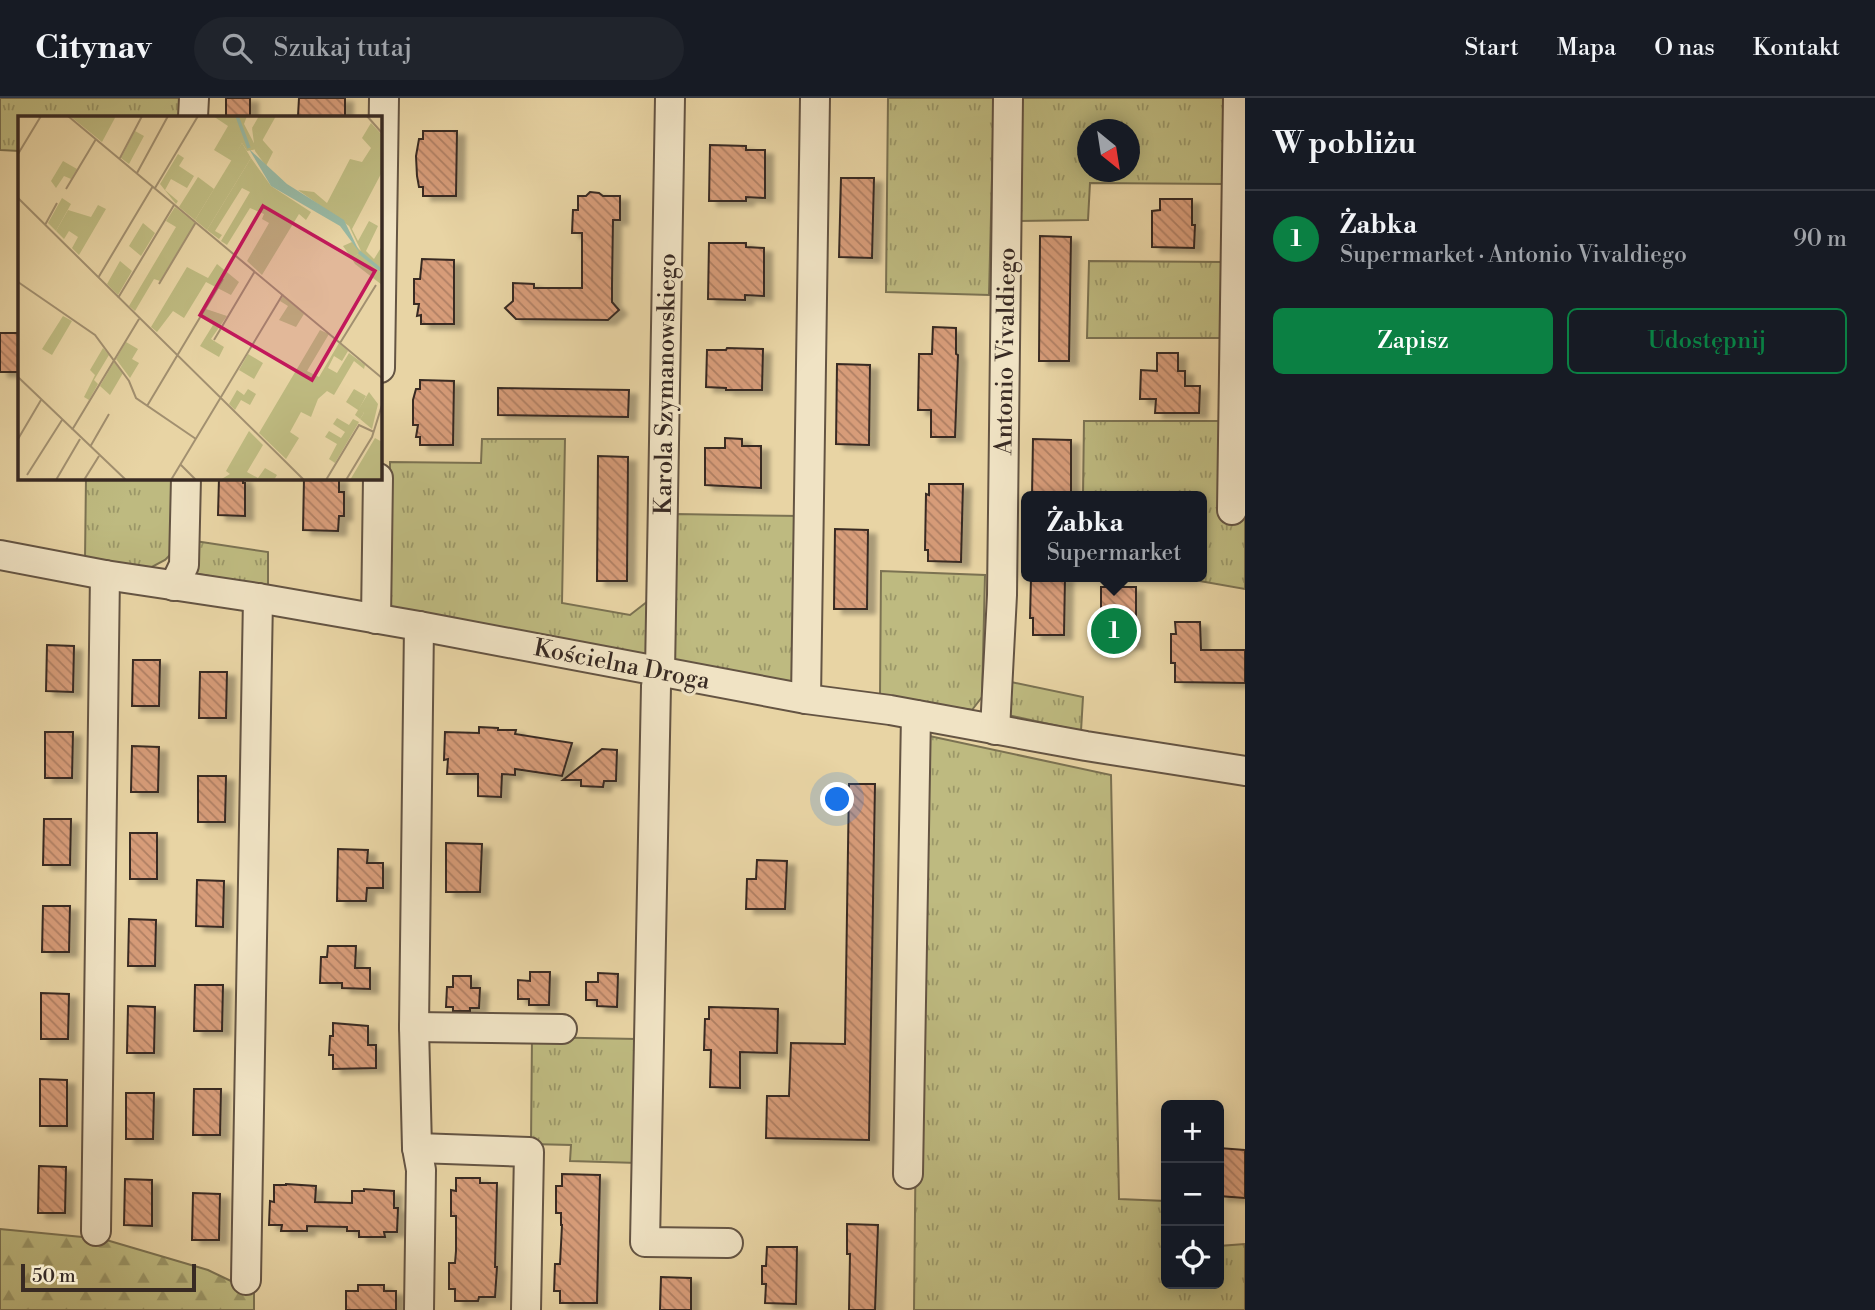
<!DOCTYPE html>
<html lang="pl">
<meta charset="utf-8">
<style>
body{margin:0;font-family:"Libre Bodoni",serif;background:#20242c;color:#f1f3f6}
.controls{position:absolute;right:21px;bottom:21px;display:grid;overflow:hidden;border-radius:10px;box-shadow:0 4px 18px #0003}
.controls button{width:63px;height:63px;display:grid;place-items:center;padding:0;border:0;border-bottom:2px solid #363941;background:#171b24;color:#f1f3f6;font:35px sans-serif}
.compass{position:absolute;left:1077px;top:21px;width:63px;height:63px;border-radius:50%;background:#171b24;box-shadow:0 4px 18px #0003;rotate:150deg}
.scale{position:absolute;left:21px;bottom:18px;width:175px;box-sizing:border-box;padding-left:7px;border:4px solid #382a23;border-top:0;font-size:19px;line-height:24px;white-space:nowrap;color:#382a23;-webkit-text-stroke:5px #f0e3c4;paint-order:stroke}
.you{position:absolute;left:838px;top:702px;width:24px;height:24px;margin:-18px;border:5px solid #fff;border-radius:50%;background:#1a73e8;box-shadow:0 0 0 10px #1a73e833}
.badge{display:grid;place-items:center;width:46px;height:46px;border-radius:50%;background:#0b8043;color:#fff;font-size:23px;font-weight:700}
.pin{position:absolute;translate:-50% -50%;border:4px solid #fff;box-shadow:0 2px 7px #0006}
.popup{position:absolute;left:1021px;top:393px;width:186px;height:91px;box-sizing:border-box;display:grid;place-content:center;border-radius:10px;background:#171b24;filter:drop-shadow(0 2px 5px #0005);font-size:23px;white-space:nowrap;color:#9ea1a6}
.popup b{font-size:26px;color:#f1f3f6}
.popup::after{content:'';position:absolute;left:50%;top:100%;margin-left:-14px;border:14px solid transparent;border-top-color:#171b24}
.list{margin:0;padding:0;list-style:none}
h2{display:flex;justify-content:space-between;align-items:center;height:91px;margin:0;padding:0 28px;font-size:30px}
h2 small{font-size:23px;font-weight:400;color:#9ea1a6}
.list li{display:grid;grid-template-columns:46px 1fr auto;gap:21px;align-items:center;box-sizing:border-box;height:98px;padding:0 28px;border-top:2px solid #363941}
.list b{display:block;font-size:26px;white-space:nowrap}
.list p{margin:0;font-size:23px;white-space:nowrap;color:#9ea1a6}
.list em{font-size:23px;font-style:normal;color:#9ea1a6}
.actions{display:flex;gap:14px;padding:21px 28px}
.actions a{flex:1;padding:16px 0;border:2px solid #0b8043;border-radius:10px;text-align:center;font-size:24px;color:#0b8043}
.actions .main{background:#0b8043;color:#fff}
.icon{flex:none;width:38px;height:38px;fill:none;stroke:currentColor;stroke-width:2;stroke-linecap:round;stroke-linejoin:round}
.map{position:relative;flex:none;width:1245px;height:1212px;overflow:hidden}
header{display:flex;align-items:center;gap:42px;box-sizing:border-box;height:98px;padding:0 35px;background:#171b24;border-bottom:2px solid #363941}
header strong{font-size:33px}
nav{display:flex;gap:38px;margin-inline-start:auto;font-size:24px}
.search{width:490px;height:63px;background:#20242c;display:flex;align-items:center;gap:18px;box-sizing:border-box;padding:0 24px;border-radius:38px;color:#9ea1a6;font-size:26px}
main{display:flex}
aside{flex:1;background:#171b24}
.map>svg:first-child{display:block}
.grass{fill:url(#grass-tufts);stroke:#7b7252;stroke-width:2;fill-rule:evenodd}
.forest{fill:url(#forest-firs);stroke:#7b7252;stroke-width:2}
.building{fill:url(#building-back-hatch);stroke:#382a23;stroke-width:2;filter:url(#shadow)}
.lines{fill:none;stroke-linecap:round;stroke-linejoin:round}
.minor-casing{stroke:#645443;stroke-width:32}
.minor{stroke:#f0e3c4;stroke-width:28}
.labels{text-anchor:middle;stroke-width:6;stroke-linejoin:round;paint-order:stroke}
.street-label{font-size:24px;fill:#382a23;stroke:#f0e3c4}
.inset-river{fill:none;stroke:#98b8a3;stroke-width:3.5}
.inset-road{fill:none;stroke:#a29070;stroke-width:2}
.view{fill:#c2185b;fill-opacity:0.15;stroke:#c2185b;stroke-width:3.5}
.inset-edge{fill:none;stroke:#382a23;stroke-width:3.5}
</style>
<header>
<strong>Citynav</strong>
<div class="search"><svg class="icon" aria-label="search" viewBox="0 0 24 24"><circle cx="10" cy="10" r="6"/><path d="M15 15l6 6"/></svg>Szukaj tutaj</div>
<nav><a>Start</a><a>Mapa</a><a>O nas</a><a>Kontakt</a></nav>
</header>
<main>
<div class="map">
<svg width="1245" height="1212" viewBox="0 0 1245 1212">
<defs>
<pattern id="grass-tufts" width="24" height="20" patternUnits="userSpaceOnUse" patternTransform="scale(1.75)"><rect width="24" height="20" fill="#beba80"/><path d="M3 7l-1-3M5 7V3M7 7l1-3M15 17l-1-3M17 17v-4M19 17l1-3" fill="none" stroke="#9b9768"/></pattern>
<pattern id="forest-firs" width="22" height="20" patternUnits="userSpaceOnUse" patternTransform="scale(1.75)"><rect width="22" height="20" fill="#beba80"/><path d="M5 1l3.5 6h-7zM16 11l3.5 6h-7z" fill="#9b9768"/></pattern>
<pattern id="building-back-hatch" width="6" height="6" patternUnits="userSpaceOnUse" patternTransform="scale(1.75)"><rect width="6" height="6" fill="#d79c79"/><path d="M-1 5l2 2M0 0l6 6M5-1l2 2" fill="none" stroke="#af7f63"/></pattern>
<filter id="shadow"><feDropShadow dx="8" dy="4.5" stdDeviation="2" flood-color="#0004"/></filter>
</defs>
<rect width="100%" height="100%" fill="#e8d4a4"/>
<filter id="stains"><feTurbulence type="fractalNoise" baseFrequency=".00286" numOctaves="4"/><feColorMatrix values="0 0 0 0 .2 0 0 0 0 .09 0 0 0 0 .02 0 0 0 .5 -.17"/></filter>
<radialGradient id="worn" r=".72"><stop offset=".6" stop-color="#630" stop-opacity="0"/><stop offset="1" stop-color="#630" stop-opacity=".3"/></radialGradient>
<g class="grass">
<polygon points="0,0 184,0 184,19 19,19 19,53 0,52"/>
<polygon points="888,0 994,0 989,197 886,194"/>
<path d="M1021,0H1228L1225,86L1090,85L1088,122L1019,123ZM1087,32H1129V74H1087Z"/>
<polygon points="1089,163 1224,164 1223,240 1087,240"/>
<polygon points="1084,323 1223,323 1222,408 1217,410 1233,425 1245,343 1245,491 1177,479 1202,479 1202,398 1083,398"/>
<polygon points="482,341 565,341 562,505 630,517 648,503 647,559 389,510 390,364 481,365"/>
<polygon points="86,380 176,380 172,455 165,462 150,470 85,461"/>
<polygon points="676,416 800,418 797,585 674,562"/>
<polygon points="195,443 268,454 268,489 193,475"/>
<polygon points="881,473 985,477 982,599 972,612 880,598"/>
<polygon points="1011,584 1083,599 1081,633 1008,617"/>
<polygon points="920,636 1111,677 1119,1101 1166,1103 1166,1186 1219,1186 1219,1148 1245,1146 1245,1212 914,1212"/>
<polygon points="532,939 637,941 638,1065 570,1063 571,1047 531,1046"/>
</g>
<polygon class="forest" points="0,1131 103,1141 208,1172 254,1194 254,1212 0,1212"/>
<g class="building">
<rect x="226" y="0" width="24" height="19"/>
<polygon points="299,0 345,0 345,19 298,18"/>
<polygon points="423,33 457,33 456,98 423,98 423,89 419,89 417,78 416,58 419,41 423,41"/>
<polygon points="710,47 746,48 746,52 765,52 765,100 746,99 746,103 709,103"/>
<polygon points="841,80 874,80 872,160 839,159"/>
<polygon points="590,94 599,95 603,98 620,98 620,122 613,122 612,187 612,204 619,212 608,222 516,221 505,210 513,203 513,185 534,186 534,190 582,190 582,135 572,135 573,112 578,112 578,98 586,98"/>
<polygon points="1160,101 1192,101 1192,127 1195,127 1194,150 1152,149 1152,113 1160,112"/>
<polygon points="1040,138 1071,139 1069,263 1039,263"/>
<polygon points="709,145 746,145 746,149 764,150 764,198 745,197 745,202 708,201"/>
<polygon points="422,161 454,162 454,226 421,226 421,217 417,218 419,206 414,206 414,181 420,181"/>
<polygon points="933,229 956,230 956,256 958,257 955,339 931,339 931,312 918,312 919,256 932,256"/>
<rect x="0" y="235" width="19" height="39"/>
<polygon points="727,250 763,251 762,292 726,292 726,290 706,289 707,252 726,252"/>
<polygon points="1157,255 1178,255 1178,273 1185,273 1185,288 1200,288 1199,315 1155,315 1156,301 1140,301 1141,272 1157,273"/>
<polygon points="837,266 870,267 869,347 836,346"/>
<polygon points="420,282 454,283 453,347 420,347 420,339 416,339 418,327 413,327 413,302 416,291 420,291"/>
<polygon points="498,290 629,292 628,319 498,317"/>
<polygon points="725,340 742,341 742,348 761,348 761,390 705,387 705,350 725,350"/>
<polygon points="1033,341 1071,342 1071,398 1032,398"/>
<polygon points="598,358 628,359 627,483 597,483"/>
<polygon points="219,380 243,380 243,385 245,385 245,418 218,417"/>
<polygon points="304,380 339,380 339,394 344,394 344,418 339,418 338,433 303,432"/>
<polygon points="929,386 963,386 961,464 928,463 928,452 925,452 926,396 929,397"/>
<polygon points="835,431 868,432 867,511 834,511"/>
<polygon points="1034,479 1065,479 1064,537 1033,537 1033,520 1030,520 1031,480"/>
<rect x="1101" y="489" width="35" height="57"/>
<polygon points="1175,524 1200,524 1201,552 1245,552 1245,585 1175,584 1175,565 1171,565 1171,536 1176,536"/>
<polygon points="47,547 74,548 73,594 46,593"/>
<polygon points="133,562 160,562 159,608 132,608"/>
<polygon points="200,574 227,574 226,620 199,620"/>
<polygon points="479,629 498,630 498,632 516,632 515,636 572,645 562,678 515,671 515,677 502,676 501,699 478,698 478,676 447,676 448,661 444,662 445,634 479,635"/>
<polygon points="45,634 73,634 72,680 45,680"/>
<polygon points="132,648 159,649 158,694 131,694"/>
<polygon points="602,651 617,652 616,683 604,683 603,689 581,688 581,682 563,682"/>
<polygon points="198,678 226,678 225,724 198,724"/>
<polygon points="849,686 875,686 869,1042 766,1040 767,998 789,998 791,945 845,946"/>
<polygon points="44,721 71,721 70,767 43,767"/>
<rect x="130" y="735" width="27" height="46"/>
<polygon points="446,745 482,746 480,794 446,794"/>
<polygon points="338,751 368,752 367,765 383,765 383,790 367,790 366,803 337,803"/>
<polygon points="757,762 787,763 785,811 746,811 747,781 756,781"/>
<polygon points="197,782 224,783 223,829 196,828"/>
<polygon points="43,808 70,808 69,854 42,854"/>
<polygon points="129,821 156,822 155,868 128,868"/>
<polygon points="328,848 356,848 355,870 370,870 370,891 342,890 342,885 320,885 321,859 327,859"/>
<polygon points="530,874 550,874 549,907 529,907 529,901 518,901 518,882 530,883"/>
<polygon points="598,875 618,876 617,909 597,908 597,902 586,902 586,884 598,884"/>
<polygon points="453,878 471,878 471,890 480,890 479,910 470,910 470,913 453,913 453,909 446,909 447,889 453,889"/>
<polygon points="195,887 223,887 222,933 194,933"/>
<polygon points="41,895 69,896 68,941 41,941"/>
<polygon points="128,908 155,909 154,955 127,955"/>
<polygon points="709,909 778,911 777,955 740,954 740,990 710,989 711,952 704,952 705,921 709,921"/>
<polygon points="333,925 368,928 368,947 376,947 376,970 333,971 333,957 329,957 330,938 333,938"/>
<polygon points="40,981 67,982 67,1028 40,1028"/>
<polygon points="194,991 221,991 220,1037 193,1037"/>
<polygon points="126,995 154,995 153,1041 126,1041"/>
<polygon points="1219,1050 1245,1052 1245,1100 1219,1098"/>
<polygon points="39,1068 66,1069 65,1115 38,1115"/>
<polygon points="562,1076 600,1077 597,1205 560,1205 560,1193 554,1193 555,1166 560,1166 562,1127 561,1127 561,1115 556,1115 556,1088 562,1088"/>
<polygon points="456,1080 480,1080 480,1085 497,1085 495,1169 497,1169 495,1199 479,1199 478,1203 455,1203 455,1191 449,1191 449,1165 455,1165 456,1153 456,1118 451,1118 451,1092 456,1093"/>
<polygon points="125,1081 152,1082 152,1128 124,1127"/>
<polygon points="286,1086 316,1088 315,1104 352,1105 352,1093 364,1093 364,1091 394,1093 394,1110 398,1110 397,1134 384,1134 385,1139 359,1139 359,1133 347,1133 347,1129 307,1128 307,1133 281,1133 282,1127 269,1127 270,1103 274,1104 274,1087 286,1087"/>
<polygon points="193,1095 220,1096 219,1142 192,1142"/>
<polygon points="847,1126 878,1127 875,1212 849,1212 850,1156 847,1156"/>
<polygon points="767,1149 797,1149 796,1206 765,1205 766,1186 762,1186 762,1168 766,1168"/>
<polygon points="661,1179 691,1180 691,1212 660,1212"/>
<polygon points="358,1187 384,1187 384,1193 396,1193 396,1212 346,1212 346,1193 358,1193"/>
</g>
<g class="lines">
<defs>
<g id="minor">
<polyline points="670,0 660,573 656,588 645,1144 728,1145"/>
<polyline points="193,19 194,0"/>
<polyline points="380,270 384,0"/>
<polyline points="1232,412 1238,0"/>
<polyline points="0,457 105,477 258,500 419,528 806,601 890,612 1086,648 1245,673"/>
<polyline points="174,488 184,467 186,380"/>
<polyline points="376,521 378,380"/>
<polyline points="419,528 414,929 417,1050 421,1072 419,1212"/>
<polyline points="806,601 815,0"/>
<polyline points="995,632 1002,497 1008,0"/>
<polyline points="414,929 562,931"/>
<polyline points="417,1050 529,1054 526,1212"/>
<polyline points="908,1076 916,617"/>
<polyline points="96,1133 105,477"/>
<polyline points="246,1182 258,500"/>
</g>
</defs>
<use href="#minor" class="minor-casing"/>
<use href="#minor" class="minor"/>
</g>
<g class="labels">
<g class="street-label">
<text transform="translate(1005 253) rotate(-89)" y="8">Antonio Vivaldiego</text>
<text transform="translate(665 286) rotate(-89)" y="8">Karola Szymanowskiego</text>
<text transform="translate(622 566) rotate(11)" y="8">Kościelna Droga</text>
</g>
</g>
<g transform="translate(18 18)">
<rect width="364" height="364" fill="#e8d4a4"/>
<path d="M52,0H98L84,26ZM195,0H229L226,8L239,33L229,35L224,27L214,45L196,34L210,10ZM241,0H258L244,25L234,12ZM353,7L364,19V56L334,113L340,125L351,105L360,110L348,135L356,143L364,130V158L341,137L334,143L325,130L334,126L343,135L331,110L280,74L296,76L309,87L332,43L344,46L353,32L344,22ZM117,15L126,20L111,48L103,42ZM160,38L166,42L161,50L176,60L169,72L153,63L147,74L160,85L158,88L142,68ZM233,42L253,70L293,96L288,104L281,98L244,159L229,145L251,107L244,103L246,98L232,92L209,129L203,125L232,76L224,72L197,115L204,119L201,123L189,114ZM45,45L59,53L53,63L46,60L38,72L33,65ZM180,61L196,73L177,104L161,91ZM80,89L88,93L61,139L54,132L60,121L51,115L46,123L38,115L50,94L73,101ZM157,91L177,107L142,165L136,163L117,195L111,190L158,111L148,105ZM125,107L137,117L123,140L111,130ZM102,145L114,155L100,179L89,168ZM199,148L221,166L213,179L188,166L166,202L155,195L139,216L133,211L169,151L190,162ZM265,180L286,198L278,211L261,204L270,190L262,185ZM188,193L209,200L193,223L206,231L201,241L182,230L195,209L183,201ZM45,200L54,205L34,239L24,233ZM302,214L311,218L289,255L301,261L321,227L330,235L324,245L316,240L310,252L319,257L331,237L347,249L346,253L336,245L316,279L309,275L300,283L293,301L283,296L272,316L281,322L268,343L241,317ZM108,226L120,233L114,243L121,247L112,262L98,243ZM85,232L91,239L76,264L80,268L71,284L66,281L77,259L72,254ZM230,238L245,247L236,263L221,254ZM96,246L105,257L92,279L82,270ZM230,273L238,278L232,289L223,284L217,294L211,288L219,274L226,279ZM336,273L348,280L341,293L346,297L342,303L337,299L340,294L328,286ZM319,302L331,309L335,303L341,306L317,347L311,343L319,328L307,321L311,315L323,322L327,316L315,308ZM231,315L245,329L229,356L240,362L247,352L259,359L256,364H202L212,358L208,355Z" fill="#beba80"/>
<path d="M234,12L255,36L248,50L237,35ZM341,137L364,158V169L337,148L334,143ZM351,276L360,288L354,313L342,303L346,297L340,294Z" fill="#beba80"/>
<path d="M44,82L53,88L38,115L30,107ZM357,322L364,326V364H332Z" fill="#beba80"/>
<path d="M224,27L233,42L189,114L177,104Z" fill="#beba80"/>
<path d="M231,33L269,68L326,104L342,137L322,110L253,70Z" fill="#98b8a3"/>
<path class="inset-river" d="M219,0L231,32M341,136L364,155"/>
<path class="inset-road" d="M50,0L364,262M349,0L364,17M0,38L23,0M102,42L124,0M119,57L150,0M137,72L180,0M48,73L78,23M0,82L286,364M27,109L39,87M80,162L135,70M0,166L77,219L111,265L118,282L178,323M141,168L178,106M100,182L156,89M196,224L237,155M322,227L358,169M0,261L108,364M129,290L205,163M54,314L121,203M0,323L23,284M72,331L91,298M162,348L178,364M9,359L44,304M38,364L62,323M66,364L81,340M153,364L265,178M308,364L341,309L356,316M328,364L354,321L364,289"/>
<path class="view" d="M245,90L357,155L294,264L182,199Z"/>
<rect width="364" height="364" class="inset-edge"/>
</g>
<rect width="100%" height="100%" filter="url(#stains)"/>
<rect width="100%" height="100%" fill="url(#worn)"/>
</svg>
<div class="controls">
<button>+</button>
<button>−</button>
<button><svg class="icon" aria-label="locate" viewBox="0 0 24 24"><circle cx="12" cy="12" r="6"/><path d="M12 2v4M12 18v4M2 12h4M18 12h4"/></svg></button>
</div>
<svg class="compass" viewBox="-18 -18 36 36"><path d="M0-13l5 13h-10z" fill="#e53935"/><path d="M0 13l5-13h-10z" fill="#9ea1a6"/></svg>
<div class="scale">50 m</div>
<div class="you"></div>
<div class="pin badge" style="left:1114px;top:533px">1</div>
<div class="popup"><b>Żabka</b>Supermarket</div>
</div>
<aside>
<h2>W pobliżu<small></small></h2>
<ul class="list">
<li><span class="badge">1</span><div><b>Żabka</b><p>Supermarket · Antonio Vivaldiego</p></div><em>90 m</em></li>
</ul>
<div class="actions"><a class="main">Zapisz</a><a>Udostępnij</a></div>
</aside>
</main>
